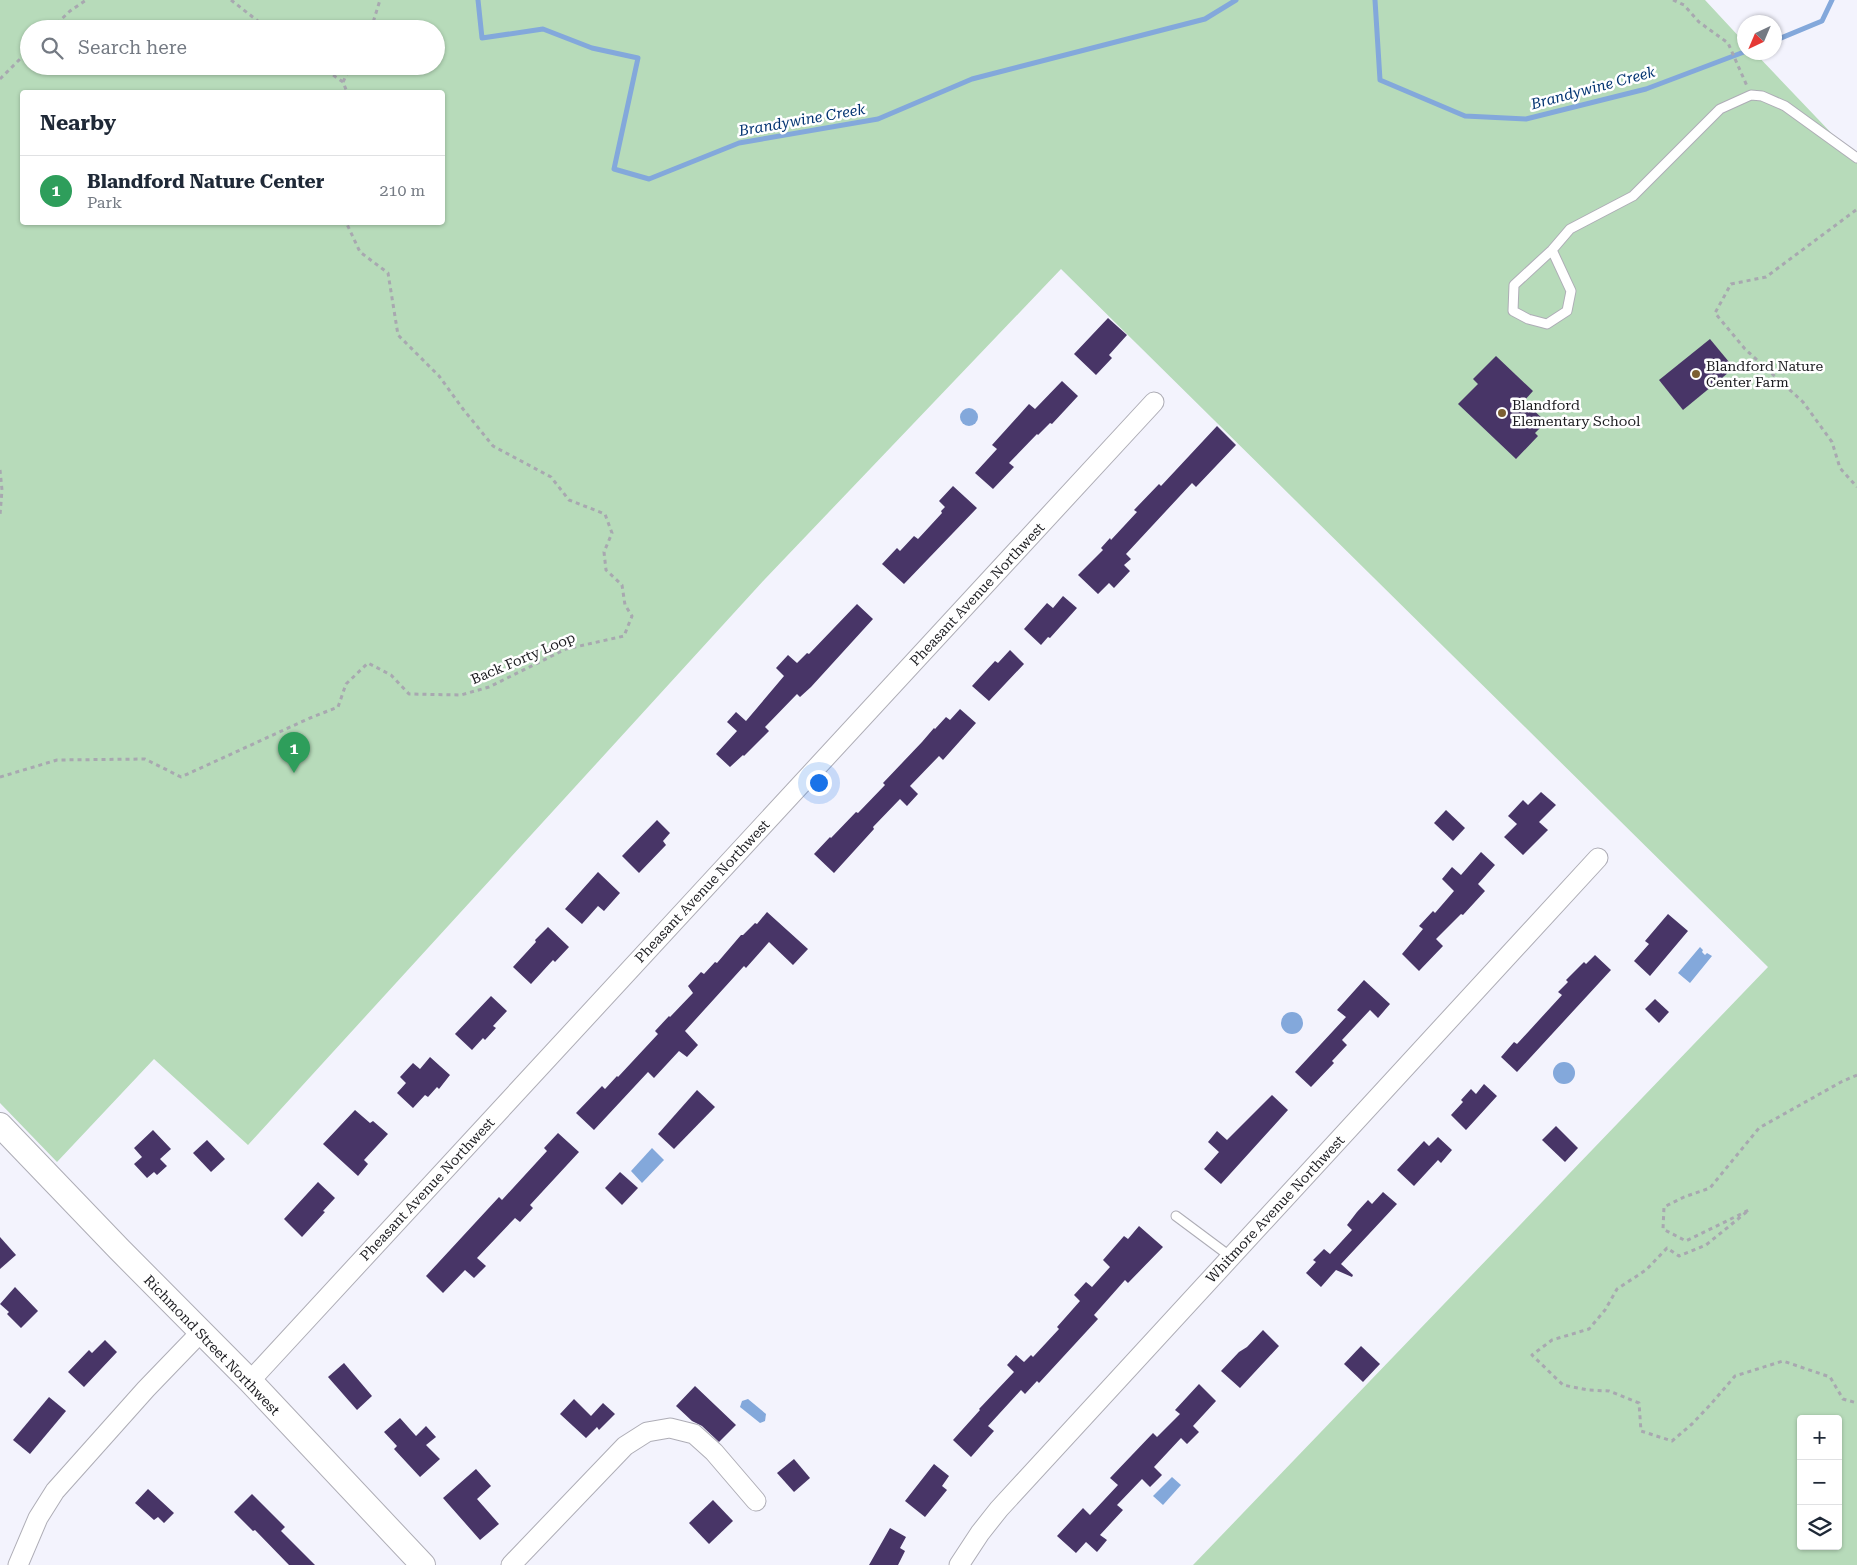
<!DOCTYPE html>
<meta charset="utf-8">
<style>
body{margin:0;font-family:"Roboto Serif",serif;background:#f6f6f7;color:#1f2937}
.controls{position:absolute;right:15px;bottom:15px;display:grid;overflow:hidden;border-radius:5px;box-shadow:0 1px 4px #0004}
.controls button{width:45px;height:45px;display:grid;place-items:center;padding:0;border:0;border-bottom:1px solid #e0e1e3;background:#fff;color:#1f2937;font:25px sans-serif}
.compass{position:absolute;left:1737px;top:15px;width:45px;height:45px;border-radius:50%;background:#fff;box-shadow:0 1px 4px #0004;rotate:224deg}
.you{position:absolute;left:818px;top:782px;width:18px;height:18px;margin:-12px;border:4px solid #fff;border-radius:50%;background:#1a73e8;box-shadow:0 0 0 8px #1a73e833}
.badge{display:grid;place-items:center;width:32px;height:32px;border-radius:50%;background:#7c6033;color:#fff;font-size:16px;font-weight:700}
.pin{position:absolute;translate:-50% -41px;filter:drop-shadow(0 1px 2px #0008)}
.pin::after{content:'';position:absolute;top:26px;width:18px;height:15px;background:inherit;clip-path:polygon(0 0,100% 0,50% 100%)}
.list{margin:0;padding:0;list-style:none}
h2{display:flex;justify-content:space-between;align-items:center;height:65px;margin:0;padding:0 20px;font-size:21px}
h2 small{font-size:16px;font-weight:400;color:#747a83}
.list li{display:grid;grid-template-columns:32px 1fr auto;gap:15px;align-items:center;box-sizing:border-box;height:70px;padding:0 20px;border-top:1px solid #e0e1e3}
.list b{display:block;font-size:19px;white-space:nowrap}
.list p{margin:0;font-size:16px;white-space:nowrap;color:#747a83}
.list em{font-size:16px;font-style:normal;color:#747a83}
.icon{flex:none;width:28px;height:28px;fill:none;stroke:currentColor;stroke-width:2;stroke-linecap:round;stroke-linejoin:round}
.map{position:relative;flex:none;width:1857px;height:1565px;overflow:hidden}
.search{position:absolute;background:#fff;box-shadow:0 1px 4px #0004;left:20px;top:20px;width:425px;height:55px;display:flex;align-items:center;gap:12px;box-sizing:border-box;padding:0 18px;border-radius:28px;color:#747a83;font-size:19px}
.panel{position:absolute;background:#fff;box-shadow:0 1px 4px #0004;left:20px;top:90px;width:425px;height:135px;border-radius:5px}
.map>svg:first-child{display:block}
.green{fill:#b7dbba;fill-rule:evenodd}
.water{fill:#83a8db}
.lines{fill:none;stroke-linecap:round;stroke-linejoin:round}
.stream{stroke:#83a8db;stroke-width:5}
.building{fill:#483567}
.service-casing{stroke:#aeadb6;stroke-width:11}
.minor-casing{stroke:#aeadb6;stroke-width:21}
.tertiary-casing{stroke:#aeadb6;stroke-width:26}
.path{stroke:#a8a8b0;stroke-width:3;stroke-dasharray:4 4;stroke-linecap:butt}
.service{stroke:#fff;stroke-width:9}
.minor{stroke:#fff;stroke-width:19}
.tertiary{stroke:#fff;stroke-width:24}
.poi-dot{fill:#7c6033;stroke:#fff;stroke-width:2}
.labels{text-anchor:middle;stroke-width:5;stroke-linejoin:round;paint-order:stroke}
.poi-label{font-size:14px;fill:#1c1c20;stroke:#fff;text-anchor:start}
.street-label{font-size:14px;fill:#1c1c20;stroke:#fff}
.water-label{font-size:15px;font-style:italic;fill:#043572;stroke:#fff}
</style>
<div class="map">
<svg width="1857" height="1565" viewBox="0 0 1857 1565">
<rect width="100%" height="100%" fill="#f3f3fd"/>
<path class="green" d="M0,0H1705L1744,42V52L1755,53L1857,160V1565H1193L1768,967L1061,269L765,579L248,1145L154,1059L57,1162L0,1103ZM29,29H436V66H29ZM22,92H442V222H22ZM1801,1419H1838V1546H1801Z"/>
<g class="water">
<circle cx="969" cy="417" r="9"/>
<polygon points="1700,947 1703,950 1702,952 1705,955 1707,953 1712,956 1690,983 1678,973"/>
<circle cx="1292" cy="1023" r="11"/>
<circle cx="1564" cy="1073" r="11"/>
<polygon points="652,1148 664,1160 642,1183 631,1171"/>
<polygon points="748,1399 766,1414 765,1421 760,1423 740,1407 742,1401"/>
<polygon points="1172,1477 1181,1485 1163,1505 1153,1496"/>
</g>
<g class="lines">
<g class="stream">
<polyline points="478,0 482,38 543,29 592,48 638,58 614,169 649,179 739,143 878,119 972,79 1205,19 1236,0"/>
<polyline points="1375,0 1380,80 1465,116 1526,119 1646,89 1744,52"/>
<polyline points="1774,41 1822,21 1832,0"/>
</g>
</g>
<g class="building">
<polygon points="1108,318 1127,335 1109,355 1112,358 1096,375 1074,354"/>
<polygon points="1710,339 1734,368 1683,410 1659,380"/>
<polygon points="1496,356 1533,391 1524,401 1546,422 1535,433 1538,436 1516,459 1458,404 1478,384 1473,379"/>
<polygon points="1062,381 1078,396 1052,424 1050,423 1038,435 1037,434 1009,463 1014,467 993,489 975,473 997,449 992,445 1029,404 1035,409"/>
<polygon points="1217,426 1236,445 1196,487 1192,483 1126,554 1131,559 1124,565 1130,571 1114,588 1109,583 1098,594 1078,575 1103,550 1101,548 1110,538 1111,540 1137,512 1134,510 1159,484 1161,486"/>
<polygon points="953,486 977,508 904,584 882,564 897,548 900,551 914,536 918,539 942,513 941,511 945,507 939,501"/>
<polygon points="1063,596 1077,608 1050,638 1048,637 1041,645 1024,629 1047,603 1053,608"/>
<polygon points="857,604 873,619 811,687 800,697 797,694 765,727 769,731 744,756 743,755 730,767 716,754 737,731 727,722 736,712 746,721 784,676 776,668 788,655 797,663 807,653 809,654"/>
<polygon points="1010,650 1024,664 989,701 972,686 995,661 998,663"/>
<polygon points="960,709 976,723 943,760 939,756 910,786 918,794 907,806 900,799 873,827 874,829 834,873 814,854 830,837 831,838 856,812 858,813 885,785 883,783 922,742 934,728 935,729 946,717 950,720"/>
<polygon points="1541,792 1556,805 1539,822 1548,830 1523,855 1504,837 1517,824 1508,816 1523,800 1528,805"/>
<polygon points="1446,810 1465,828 1453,841 1434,823"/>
<polygon points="657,820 670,833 663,841 666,845 639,873 622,856"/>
<polygon points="1481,852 1495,865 1478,884 1485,891 1463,915 1461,914 1436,939 1443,946 1419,971 1402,954 1423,929 1419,926 1433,911 1435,913 1454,891 1442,879 1452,867 1461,875"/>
<polygon points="598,872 620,893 604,911 598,906 582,924 565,909"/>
<polygon points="767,912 808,949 793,965 769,942 746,968 744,966 685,1031 698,1045 687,1057 679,1051 654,1078 648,1072 594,1130 576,1113 602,1086 605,1089 617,1076 618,1077 658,1034 655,1031 669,1016 670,1017 693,993 688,986 701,972 704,974 715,962 717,963 741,935 743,935 755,923 757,924"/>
<polygon points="1668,914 1688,931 1650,976 1634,961 1649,944 1645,941"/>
<polygon points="548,927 569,947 555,962 553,960 531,984 513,967 536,942 535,940"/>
<polygon points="1595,955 1611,970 1517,1072 1501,1057 1514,1042 1517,1044 1562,995 1558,992 1568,982 1566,980 1584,962 1586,964"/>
<polygon points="1364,980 1390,1004 1378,1018 1370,1010 1342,1040 1347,1045 1332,1061 1334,1063 1311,1087 1295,1072 1346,1017 1337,1010"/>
<polygon points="491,996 507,1011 493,1026 496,1028 485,1040 483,1038 472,1050 455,1034"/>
<polygon points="1655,999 1669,1012 1659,1023 1645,1009"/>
<polygon points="430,1057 450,1075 439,1089 437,1087 428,1097 425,1095 413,1108 397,1093 406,1083 400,1077 413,1063 420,1069"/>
<polygon points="1484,1084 1497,1096 1466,1130 1451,1115 1463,1102 1461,1100 1471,1089 1476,1094"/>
<polygon points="697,1090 715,1107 674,1149 658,1134"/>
<polygon points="1272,1095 1288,1110 1221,1184 1204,1169 1219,1152 1208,1142 1217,1131 1227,1140"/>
<polygon points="355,1110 370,1123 373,1121 388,1134 364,1160 368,1164 358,1176 323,1144"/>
<polygon points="1556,1126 1578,1148 1565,1162 1542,1140"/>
<polygon points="153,1130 171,1149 160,1159 167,1166 157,1175 154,1172 147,1178 134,1164 142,1157 134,1148"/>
<polygon points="558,1133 579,1152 530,1205 533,1208 520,1222 515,1218 477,1258 486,1266 474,1278 465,1270 443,1293 426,1276 499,1197 502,1200 547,1151 544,1148"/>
<polygon points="1438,1137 1452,1150 1441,1163 1438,1160 1414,1186 1397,1170 1424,1141 1429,1146"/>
<polygon points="207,1140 225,1159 211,1172 193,1153"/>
<polygon points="620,1172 638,1188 622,1205 605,1188"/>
<polygon points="318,1182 335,1198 323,1211 325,1212 302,1237 284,1219"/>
<polygon points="1383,1192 1397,1204 1341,1264 1353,1275 1352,1277 1336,1270 1321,1287 1306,1273 1316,1262 1313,1260 1324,1249 1330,1254 1352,1230 1347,1225 1357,1212 1368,1200 1372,1204"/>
<polygon points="1139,1226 1163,1247 1128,1283 1125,1280 1094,1315 1098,1319 1039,1383 1037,1381 1025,1394 1021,1390 988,1426 994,1431 971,1457 953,1440 980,1410 979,1409 1014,1372 1007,1365 1016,1355 1024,1362 1031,1355 1033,1357 1059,1329 1057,1327 1080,1301 1074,1295 1086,1282 1092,1287 1110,1267 1103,1260 1124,1236 1128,1239"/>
<polygon points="0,1237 16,1255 0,1269"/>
<polygon points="15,1287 38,1311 21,1328 7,1314 9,1312 0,1304"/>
<polygon points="1263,1330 1279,1346 1240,1388 1221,1371 1239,1352 1247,1347"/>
<polygon points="105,1340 117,1352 84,1387 68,1372 89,1350 92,1353"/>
<polygon points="1361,1346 1380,1364 1363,1382 1344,1364"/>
<polygon points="344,1363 372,1396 357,1410 328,1377"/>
<polygon points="1199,1384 1216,1401 1193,1426 1199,1432 1187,1444 1181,1438 1154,1467 1162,1475 1150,1487 1142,1479 1117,1505 1123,1510 1100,1535 1107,1540 1097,1552 1086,1542 1076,1553 1057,1536 1083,1508 1090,1515 1118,1485 1110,1478 1153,1433 1157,1437 1180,1414 1175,1410"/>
<polygon points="695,1386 736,1425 719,1442 702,1426 692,1421 676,1406"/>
<polygon points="49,1397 66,1411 30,1454 13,1440"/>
<polygon points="574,1399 591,1416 603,1403 615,1414 599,1430 597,1427 586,1438 560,1414"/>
<polygon points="400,1418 416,1436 426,1426 436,1437 426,1445 440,1459 420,1477 394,1449 397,1446 384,1432"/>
<polygon points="794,1459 810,1478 794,1492 777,1473"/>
<polygon points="934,1464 949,1476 942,1486 947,1490 925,1517 905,1501"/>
<polygon points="476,1469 491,1486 477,1499 499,1524 480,1540 443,1498"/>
<polygon points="148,1489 174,1513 164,1523 158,1517 154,1520 135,1503"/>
<polygon points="252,1494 285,1527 281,1531 315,1565 289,1565 255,1530 253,1531 234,1512"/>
<polygon points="713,1500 733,1521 709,1544 689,1523"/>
<polygon points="890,1528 906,1537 900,1548 905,1551 898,1565 869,1565"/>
</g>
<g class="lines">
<defs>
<g id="service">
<polyline points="1552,250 1571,291 1567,311 1547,324 1528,319 1513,311 1514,285 1552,250 1570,229 1633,196 1720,109 1751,95 1762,96 1785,106 1857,158"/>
<polyline points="1176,1216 1231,1257"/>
</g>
<g id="minor">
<polyline points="250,1381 1154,402"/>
<polyline points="18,1565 38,1518 55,1491 146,1389 200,1333"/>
<polyline points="511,1565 625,1446 647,1432 670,1428 694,1434 714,1452 756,1501"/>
<path d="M959,1565L980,1533L999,1509C1198,1291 1400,1076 1598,858"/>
</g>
<polyline id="tertiary" points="0,1125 119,1249 250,1381 423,1565"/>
</defs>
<use href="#service" class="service-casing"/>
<use href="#minor" class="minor-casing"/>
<use href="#tertiary" class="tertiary-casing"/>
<g class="path">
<polyline points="231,0 268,29"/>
<polyline points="1673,0 1684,5 1699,22 1728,43 1747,86"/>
<polyline points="51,29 70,11 86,0"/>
<polyline points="371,29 380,0"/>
<polyline points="320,66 343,82 347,92"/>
<polyline points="0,79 29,50"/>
<polyline points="343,82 351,66"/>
<polyline points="1856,210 1766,277 1731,284 1715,313 1745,349 1803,402 1832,442 1840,468 1857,487"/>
<polyline points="0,470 2,490 0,515"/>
<polyline points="0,777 57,760 145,759 181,777 310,718 338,707 346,684 368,663 391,675 409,694 461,695 489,687 566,649 624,636 632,616 625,605 622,585 606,570 604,552 612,533 605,514 569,500 551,477 493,446 463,409 439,376 398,335 388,273 360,252 346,222"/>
<polyline points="1857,1075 1841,1082 1759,1128 1710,1188 1684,1197 1664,1207 1663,1229 1686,1241 1749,1210 1706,1245 1679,1256 1667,1248 1646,1270 1617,1289 1605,1310 1589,1329 1552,1340 1532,1355 1563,1385 1588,1390 1609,1391 1639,1403 1641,1431 1672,1441 1692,1424 1711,1404 1735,1376 1783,1361 1830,1377 1843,1399 1857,1403"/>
</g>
<use href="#service" class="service"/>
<use href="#minor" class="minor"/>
<use href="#tertiary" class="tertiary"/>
</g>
<g class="poi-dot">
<circle cx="1696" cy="374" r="5"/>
<circle cx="1502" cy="413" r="5"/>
</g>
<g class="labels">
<g class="poi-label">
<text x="1706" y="371">Blandford Nature<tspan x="1706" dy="16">Center Farm</tspan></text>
<text x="1512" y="410">Blandford<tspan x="1512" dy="16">Elementary School</tspan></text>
</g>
<g class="street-label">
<text transform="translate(977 594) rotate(-47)" y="5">Pheasant Avenue Northwest</text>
<text transform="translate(523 658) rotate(-23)" y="5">Back Forty Loop</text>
<text transform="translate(702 891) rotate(-47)" y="5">Pheasant Avenue Northwest</text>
<text transform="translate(427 1189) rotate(-47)" y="5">Pheasant Avenue Northwest</text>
<text transform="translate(1275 1209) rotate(-47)" y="5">Whitmore Avenue Northwest</text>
<text transform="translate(212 1345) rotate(46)" y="5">Richmond Street Northwest</text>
</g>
<g class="water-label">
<text transform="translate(1593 88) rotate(-15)" y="5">Brandywine Creek</text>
<text transform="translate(802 120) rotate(-10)" y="5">Brandywine Creek</text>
</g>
</g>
</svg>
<div class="controls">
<button>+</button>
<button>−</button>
<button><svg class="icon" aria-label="layers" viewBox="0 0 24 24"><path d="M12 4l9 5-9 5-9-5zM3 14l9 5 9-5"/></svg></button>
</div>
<svg class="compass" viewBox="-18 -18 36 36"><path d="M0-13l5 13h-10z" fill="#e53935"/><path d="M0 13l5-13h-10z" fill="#747a83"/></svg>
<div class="you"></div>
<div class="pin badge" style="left:294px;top:773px;background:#2e9e5b">1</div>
<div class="search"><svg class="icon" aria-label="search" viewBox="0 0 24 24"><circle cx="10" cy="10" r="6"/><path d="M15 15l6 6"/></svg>Search here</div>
<section class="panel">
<h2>Nearby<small></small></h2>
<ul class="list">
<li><span class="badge" style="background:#2e9e5b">1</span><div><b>Blandford Nature Center</b><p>Park</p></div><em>210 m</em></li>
</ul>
</section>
</div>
